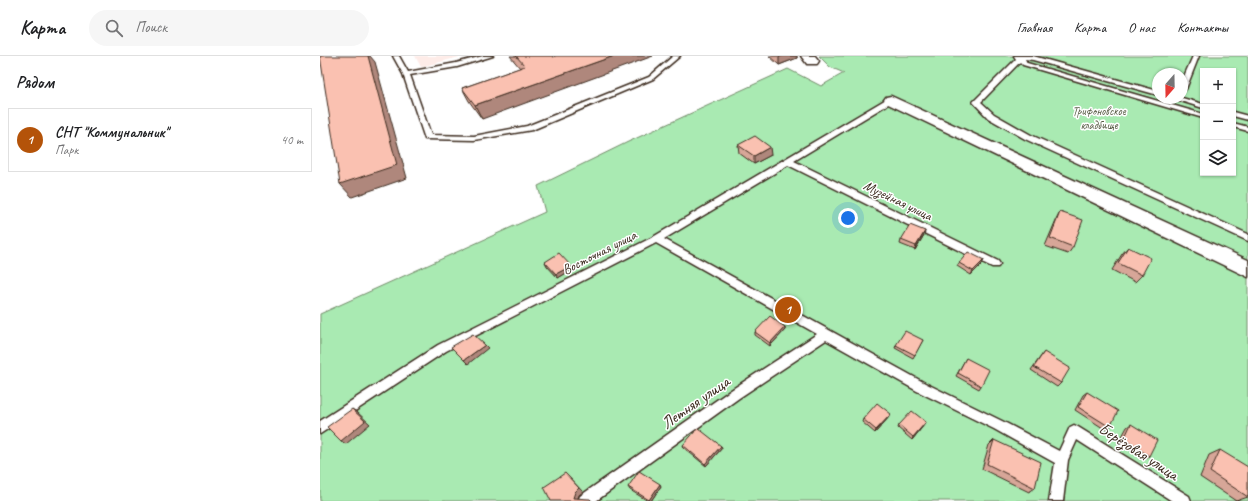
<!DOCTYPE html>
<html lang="ru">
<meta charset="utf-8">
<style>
body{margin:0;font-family:Caveat,sans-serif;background:#f6f6f6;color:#202124}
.controls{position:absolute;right:12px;top:12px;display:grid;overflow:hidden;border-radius:0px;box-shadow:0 1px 3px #0004}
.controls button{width:36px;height:36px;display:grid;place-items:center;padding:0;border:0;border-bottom:1px solid #e0e0e0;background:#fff;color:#202124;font:20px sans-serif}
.compass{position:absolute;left:832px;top:12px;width:36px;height:36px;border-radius:50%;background:#fff;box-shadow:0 1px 3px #0004;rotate:200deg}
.you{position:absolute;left:528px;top:162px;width:14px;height:14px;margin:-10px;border:3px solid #fff;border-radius:50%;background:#1a73e8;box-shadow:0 0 0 6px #1a73e833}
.badge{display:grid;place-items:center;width:26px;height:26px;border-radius:50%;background:#b45309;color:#fff;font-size:13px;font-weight:700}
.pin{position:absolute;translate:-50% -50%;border:2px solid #fff;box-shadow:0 1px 4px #0006}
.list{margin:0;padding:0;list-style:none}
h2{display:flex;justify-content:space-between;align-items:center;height:52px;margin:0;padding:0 16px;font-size:17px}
h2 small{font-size:13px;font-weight:400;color:#757577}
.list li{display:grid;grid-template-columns:26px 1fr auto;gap:12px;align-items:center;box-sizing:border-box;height:64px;margin:0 8px 8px;padding:0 8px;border:1px solid #e0e0e0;border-radius:0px}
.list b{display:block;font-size:15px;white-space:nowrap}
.list p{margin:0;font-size:13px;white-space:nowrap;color:#757577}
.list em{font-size:13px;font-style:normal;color:#757577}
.icon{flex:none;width:22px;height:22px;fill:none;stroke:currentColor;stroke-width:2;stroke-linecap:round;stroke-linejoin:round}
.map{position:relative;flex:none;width:928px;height:445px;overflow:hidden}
header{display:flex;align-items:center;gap:24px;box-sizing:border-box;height:56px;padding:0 20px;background:#fff;border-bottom:1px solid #e0e0e0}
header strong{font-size:19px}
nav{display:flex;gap:22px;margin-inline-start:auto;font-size:14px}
.search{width:280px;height:36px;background:#f6f6f6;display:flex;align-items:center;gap:10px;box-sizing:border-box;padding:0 14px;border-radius:22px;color:#757577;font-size:15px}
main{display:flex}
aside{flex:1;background:#fff}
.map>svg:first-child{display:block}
.built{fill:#feece8}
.green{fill:#a9eab2;stroke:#728a68;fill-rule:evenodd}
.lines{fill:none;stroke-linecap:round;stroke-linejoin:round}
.service-casing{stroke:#3b2a1e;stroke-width:3}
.minor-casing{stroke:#3b2a1e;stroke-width:3}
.service{fill:#fff;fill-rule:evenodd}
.minor{fill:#fff;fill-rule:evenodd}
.wall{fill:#d7a698;stroke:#3b2a1e}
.shaded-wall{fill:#af877c;stroke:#3b2a1e}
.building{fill:#fac1b1;stroke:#3b2a1e}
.labels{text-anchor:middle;stroke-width:3;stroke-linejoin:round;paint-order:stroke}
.far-park-label{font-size:12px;fill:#565a43;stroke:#fff}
.street-label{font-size:14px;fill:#3b2a1e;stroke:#fff}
.near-street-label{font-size:17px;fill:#3b2a1e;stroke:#fff}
</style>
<header>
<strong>Карта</strong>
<div class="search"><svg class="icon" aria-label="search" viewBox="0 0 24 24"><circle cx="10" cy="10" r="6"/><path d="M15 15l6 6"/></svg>Поиск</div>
<nav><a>Главная</a><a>Карта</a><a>О нас</a><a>Контакты</a></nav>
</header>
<main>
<aside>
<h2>Рядом<small></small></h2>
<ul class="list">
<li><span class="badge">1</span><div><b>СНТ &quot;Коммунальник&quot;</b><p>Парк</p></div><em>40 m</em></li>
</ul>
</aside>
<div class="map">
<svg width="928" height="445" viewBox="0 0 928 445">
<rect width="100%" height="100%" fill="#fff"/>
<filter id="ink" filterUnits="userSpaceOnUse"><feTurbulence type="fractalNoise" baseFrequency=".025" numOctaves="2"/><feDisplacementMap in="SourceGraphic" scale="8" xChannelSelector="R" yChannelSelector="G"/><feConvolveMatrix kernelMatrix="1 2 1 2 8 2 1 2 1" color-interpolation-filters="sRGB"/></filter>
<g filter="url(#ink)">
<polygon class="built" points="95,0 143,0 101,11"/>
<path class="green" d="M499,0H928V445H0V258L225,156L218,130L308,86L468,13L501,30L524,17L510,11ZM883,15H913V117H883ZM838,18H862V42H838Z"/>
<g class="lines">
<defs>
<g id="service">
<polygon points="73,0 79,0 88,16 136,7 163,0 173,0 137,11 90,19 111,79 154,80 207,70 329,21 353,0 360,0 333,23 212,74 154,84 105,83 83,18"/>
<polygon points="694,0 713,0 838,35 838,39 713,4 705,3 707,7 883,58 883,62 703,9 700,6 661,46 674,58 711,79 928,178 928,185 705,83 668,62 653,46 696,3"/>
<polygon points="873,0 879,0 866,33 862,35 862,25"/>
<polygon points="568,42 575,44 474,105 678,205 680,208 678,211 672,211 468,109 344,183 605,327 682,365 739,395 750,371 754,369 758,371 869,440 871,445 852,445 757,384 748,404 743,445 729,445 735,407 674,373 597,335 506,284 419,342 276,445 258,445 260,440 411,334 497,278 336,187 126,295 0,378 0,365 118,289 333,181"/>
<polygon points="851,42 862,42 883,48 883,52"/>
<polygon points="913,56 928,60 928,64 913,60"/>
<polygon points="913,67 928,71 928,75 913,71"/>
</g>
<g id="minor">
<polygon points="481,0 495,0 499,5 497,8 487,8"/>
<polygon points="571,40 928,204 928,221 566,47 564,44 566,41"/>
</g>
</defs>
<use href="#service" class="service-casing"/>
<use href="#minor" class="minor-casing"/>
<use href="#service" class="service"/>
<use href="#minor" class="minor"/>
</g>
<g class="wall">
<polygon points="190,0 232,0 233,1 162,63 149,45 142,32 200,12"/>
<polygon points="449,0 477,0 477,2 459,9"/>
<polygon points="418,89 451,99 434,108 419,97"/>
<polygon points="740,156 753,191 748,198 725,190 736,164"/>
<polygon points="605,175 604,179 595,194 580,188 581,184"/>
<polygon points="808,191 822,219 815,226 792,214 802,198"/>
<polygon points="664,204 662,208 651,219 637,210 639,207"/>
<polygon points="225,206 253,213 238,222 227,210"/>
<polygon points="465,271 465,274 450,290 435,279 435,276"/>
<polygon points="603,284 593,302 575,292 576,289"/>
<polygon points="724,296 741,327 737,331 711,314"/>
<polygon points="646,302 661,330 659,333 636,320"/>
<polygon points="767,336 790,371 786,374 755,354 763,339"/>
<polygon points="569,361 555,377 542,366 543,363"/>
<polygon points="606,366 604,369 592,384 578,372 579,369"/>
<polygon points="811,368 829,400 825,403 799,386 807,371"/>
<polygon points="674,384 715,432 709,436 662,413 669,389"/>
<polygon points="363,389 401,390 402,392 386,410 364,392"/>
<polygon points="900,394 928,441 916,445 880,421 889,399"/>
<polygon points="341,430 331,445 328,445 310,434 308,431"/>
</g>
<g class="shaded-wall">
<polygon points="48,0 50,0 55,6 87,122 32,141 20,128"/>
<polygon points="294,0 333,0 162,63 155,49"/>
<polygon points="463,0 477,0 477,2 459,9 459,1"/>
<polygon points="450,91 451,99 434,108 434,100"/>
<polygon points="605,175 604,179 595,194 596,190"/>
<polygon points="664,204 662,208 651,219 653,215"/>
<polygon points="251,210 253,213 238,222 236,218"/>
<polygon points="465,271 465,274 450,290 450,287"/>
<polygon points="165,289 168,292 148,308 144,304"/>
<polygon points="32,353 37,356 50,368 26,388 21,385"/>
<polygon points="571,358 569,361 555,377 556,374"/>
<polygon points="606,366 604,369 592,384 593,381"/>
<polygon points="401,390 402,392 386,410 385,408"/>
<polygon points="245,417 263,436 259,439 257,445 253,442"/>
<polygon points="340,428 341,430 331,445 329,445 329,444"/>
</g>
<g class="building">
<polygon points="0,0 48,0 77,109 20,128"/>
<polygon points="196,0 232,0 233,1 236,0 294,0 155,49 142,32 205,10"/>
<polygon points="435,80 450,91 434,100 418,89"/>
<polygon points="740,156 763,164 753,191 730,182"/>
<polygon points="590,169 605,175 596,190 581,184"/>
<polygon points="808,191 831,202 822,219 798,207"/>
<polygon points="648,196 664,204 653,215 639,207"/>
<polygon points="239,197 251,210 236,218 225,206"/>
<polygon points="450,260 465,271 450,287 435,276"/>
<polygon points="585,275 603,284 595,299 576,289"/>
<polygon points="153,278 165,289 144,304 131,291"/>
<polygon points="724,296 750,312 741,327 714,311"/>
<polygon points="646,302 669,314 661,330 638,317"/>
<polygon points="767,336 798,355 790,371 758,351"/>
<polygon points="557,347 571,358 556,374 543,363"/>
<polygon points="32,353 45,365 21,385 7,371"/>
<polygon points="592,355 606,366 593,381 579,369"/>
<polygon points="811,368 837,384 829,400 804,383"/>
<polygon points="378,372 401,390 385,408 363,389"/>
<polygon points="674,384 721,406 715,432 667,408"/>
<polygon points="900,394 928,411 928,441 890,416"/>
<polygon points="319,415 340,428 329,444 308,431"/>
<polygon points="245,417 259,432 255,436 253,442 270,443 272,445 231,445 224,431"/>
</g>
</g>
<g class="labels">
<g class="far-park-label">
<text x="779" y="59">Трифоновское<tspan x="779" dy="14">кладбище</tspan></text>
</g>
<g class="street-label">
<text transform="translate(578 144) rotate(26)" y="5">Музейная улица</text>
<text transform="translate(279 196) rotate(-27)" y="5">Восточная улица</text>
</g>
<g class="near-street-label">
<text transform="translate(375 346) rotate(-35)" y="6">Летняя улица</text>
<text transform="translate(819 395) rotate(33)" y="6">Берёзовая улица</text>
</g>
</g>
</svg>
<div class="controls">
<button>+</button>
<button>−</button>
<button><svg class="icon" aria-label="layers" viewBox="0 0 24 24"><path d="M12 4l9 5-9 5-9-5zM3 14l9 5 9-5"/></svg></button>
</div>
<svg class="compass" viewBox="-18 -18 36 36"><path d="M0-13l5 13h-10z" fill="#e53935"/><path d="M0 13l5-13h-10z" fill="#757577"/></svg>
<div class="you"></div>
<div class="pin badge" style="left:468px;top:254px">1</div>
</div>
</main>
